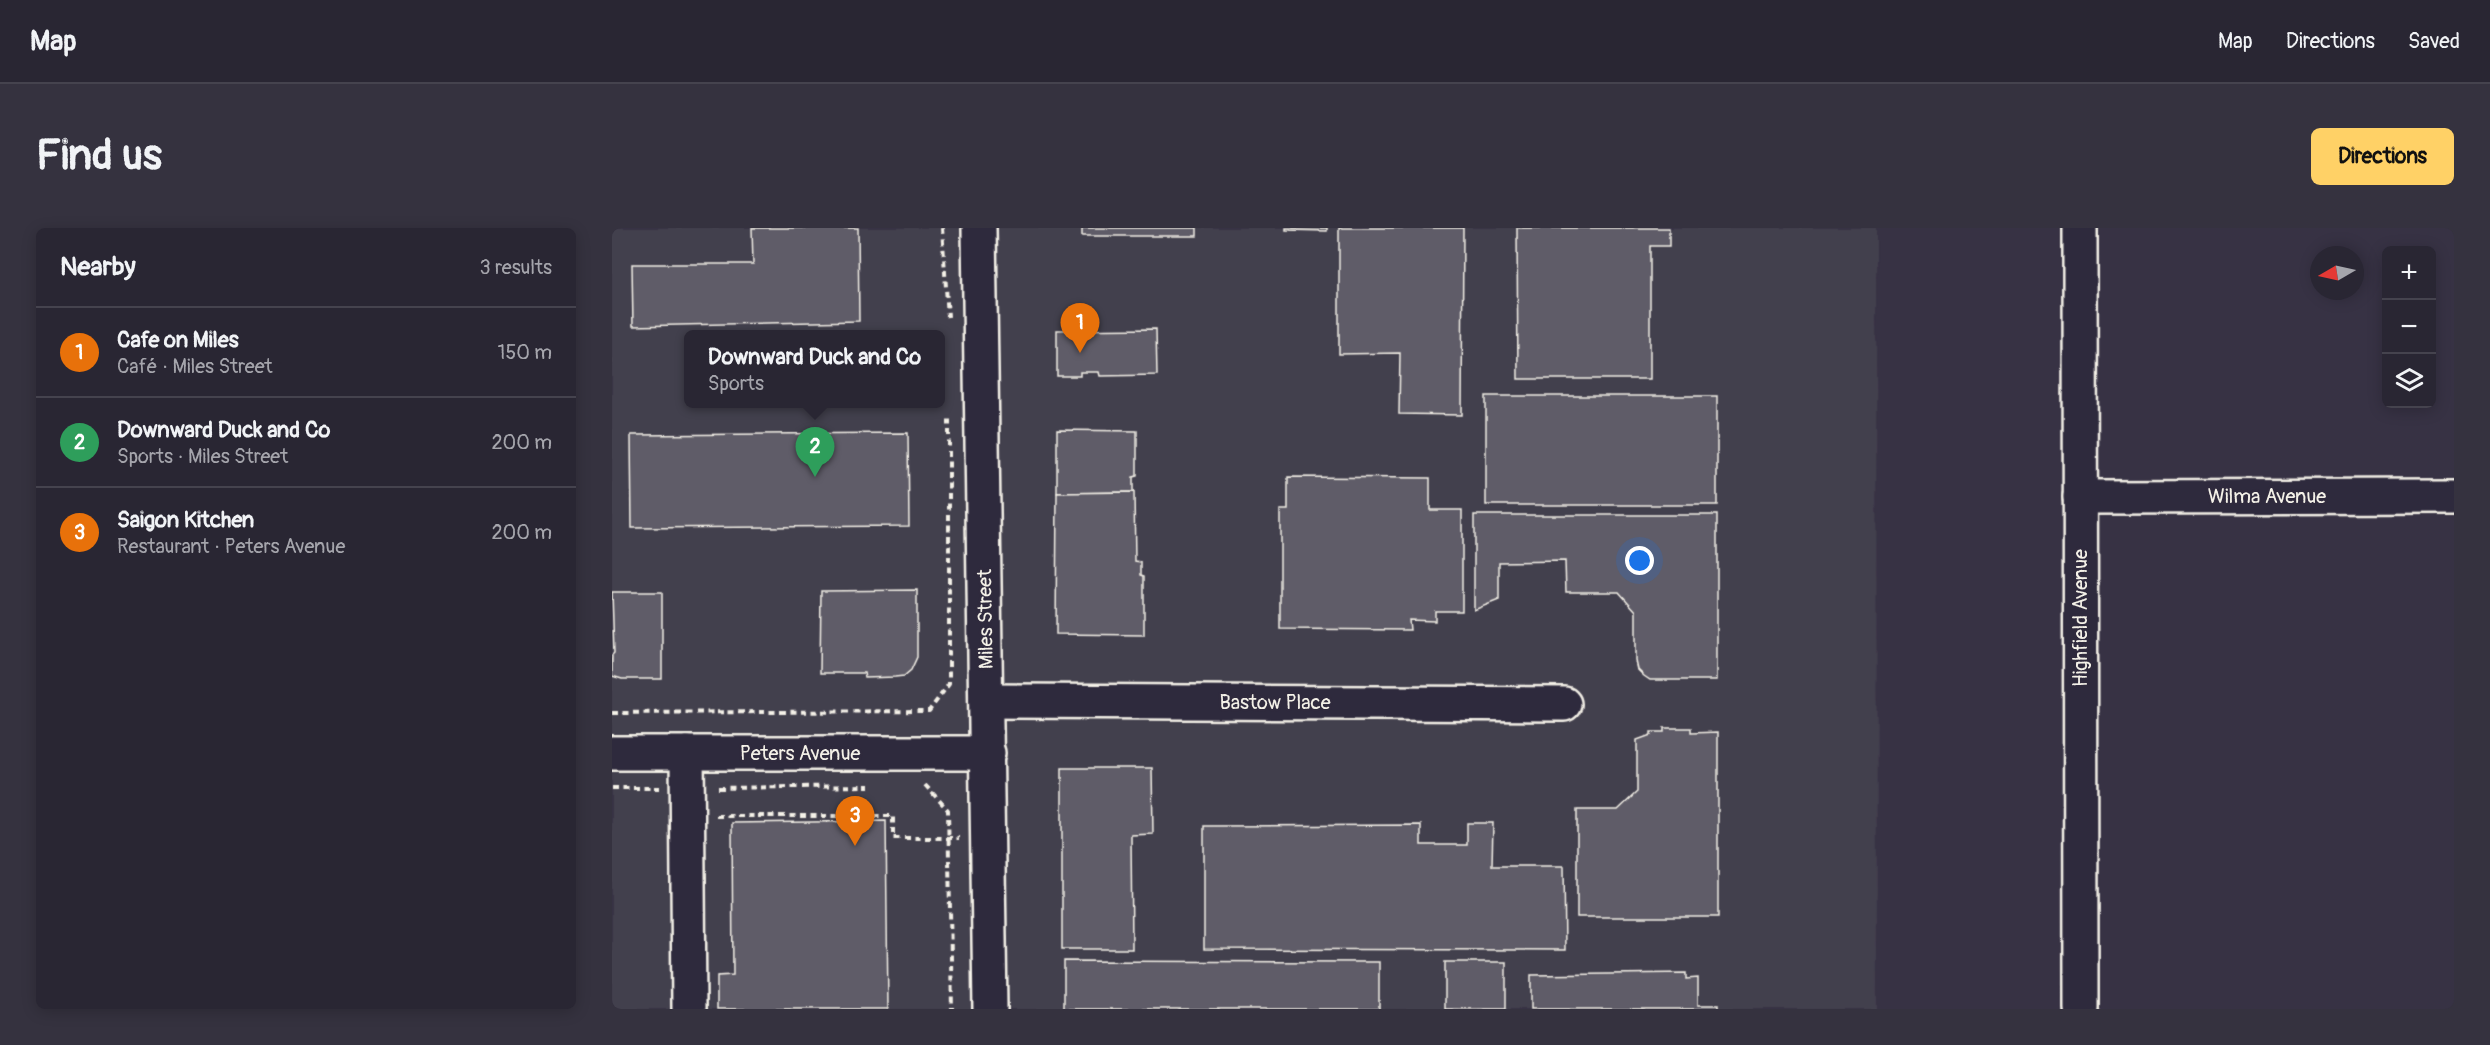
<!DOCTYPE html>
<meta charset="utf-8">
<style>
body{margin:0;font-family:Pangolin,sans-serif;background:#35323f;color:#f1f3f6}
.controls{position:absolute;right:18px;top:18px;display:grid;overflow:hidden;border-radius:9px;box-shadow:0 3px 15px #0003}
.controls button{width:54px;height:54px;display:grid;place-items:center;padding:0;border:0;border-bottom:2px solid #45434e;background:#292633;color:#f1f3f6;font:30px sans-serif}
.compass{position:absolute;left:1698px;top:18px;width:54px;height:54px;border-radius:50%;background:#292633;box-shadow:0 3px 15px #0003;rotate:261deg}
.you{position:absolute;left:1028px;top:333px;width:21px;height:21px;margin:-15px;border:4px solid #fff;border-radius:50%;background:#1a73e8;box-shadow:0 0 0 9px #1a73e833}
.badge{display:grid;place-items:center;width:39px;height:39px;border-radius:50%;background:#ffd166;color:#fff;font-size:20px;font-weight:700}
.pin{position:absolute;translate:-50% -50px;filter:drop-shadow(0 2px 3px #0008)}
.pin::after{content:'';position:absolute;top:32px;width:21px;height:18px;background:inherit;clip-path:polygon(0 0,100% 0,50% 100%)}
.popup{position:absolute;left:72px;top:102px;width:261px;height:78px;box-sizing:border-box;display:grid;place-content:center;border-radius:9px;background:#292633;filter:drop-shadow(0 2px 4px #0005);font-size:20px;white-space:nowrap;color:#a5a5ac}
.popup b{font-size:22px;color:#f1f3f6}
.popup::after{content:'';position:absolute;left:50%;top:100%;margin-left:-12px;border:12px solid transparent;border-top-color:#292633}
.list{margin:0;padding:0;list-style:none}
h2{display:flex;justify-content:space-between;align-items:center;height:78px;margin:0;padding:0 24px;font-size:26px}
h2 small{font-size:20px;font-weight:400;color:#a5a5ac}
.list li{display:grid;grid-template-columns:39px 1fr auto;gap:18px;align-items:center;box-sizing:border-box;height:90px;padding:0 24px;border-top:2px solid #45434e}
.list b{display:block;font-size:22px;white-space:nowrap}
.list p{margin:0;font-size:20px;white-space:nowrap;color:#a5a5ac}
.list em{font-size:20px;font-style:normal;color:#a5a5ac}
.icon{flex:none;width:33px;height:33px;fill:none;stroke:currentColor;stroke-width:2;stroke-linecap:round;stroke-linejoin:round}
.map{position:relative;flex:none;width:1842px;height:781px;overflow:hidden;border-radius:9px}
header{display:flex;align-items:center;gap:36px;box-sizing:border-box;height:84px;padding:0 30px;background:#292633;border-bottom:2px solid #45434e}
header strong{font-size:28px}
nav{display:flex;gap:33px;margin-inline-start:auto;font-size:21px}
.intro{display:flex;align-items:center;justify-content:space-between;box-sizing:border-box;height:144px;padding:0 36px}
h1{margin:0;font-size:42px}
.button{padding:15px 27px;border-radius:9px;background:#ffd166;color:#111;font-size:21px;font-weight:700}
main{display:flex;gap:36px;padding:0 36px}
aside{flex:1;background:#292633;border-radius:9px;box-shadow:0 3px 15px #0003}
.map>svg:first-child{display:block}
.built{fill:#433f4e;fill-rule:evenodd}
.building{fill:#5f5c67;stroke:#f4f1e8;stroke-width:1.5}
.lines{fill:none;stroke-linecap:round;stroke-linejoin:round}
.minor-casing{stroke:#f4f1e8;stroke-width:38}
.path{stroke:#f4f1e8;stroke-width:4;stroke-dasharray:6 4.5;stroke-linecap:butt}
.minor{stroke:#2f2a3d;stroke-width:33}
.labels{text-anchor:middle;stroke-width:5;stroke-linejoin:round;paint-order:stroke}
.street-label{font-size:20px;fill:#f4f1e8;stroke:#2f2a3d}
</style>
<header>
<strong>Map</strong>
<nav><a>Map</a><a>Directions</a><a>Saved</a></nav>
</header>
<div class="intro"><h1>Find us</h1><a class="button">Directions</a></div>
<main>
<aside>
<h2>Nearby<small>3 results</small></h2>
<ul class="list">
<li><span class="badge" style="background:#e8710a">1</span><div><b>Cafe on Miles</b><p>Café · Miles Street</p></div><em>150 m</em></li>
<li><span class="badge" style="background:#2e9e5b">2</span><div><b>Downward Duck and Co</b><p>Sports · Miles Street</p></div><em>200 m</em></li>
<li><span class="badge" style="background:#e8710a">3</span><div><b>Saigon Kitchen</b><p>Restaurant · Peters Avenue</p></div><em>200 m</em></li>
</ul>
</aside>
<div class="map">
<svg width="1842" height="781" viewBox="0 0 1842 781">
<rect width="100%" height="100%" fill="#373244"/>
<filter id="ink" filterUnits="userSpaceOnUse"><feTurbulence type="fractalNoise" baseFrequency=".0167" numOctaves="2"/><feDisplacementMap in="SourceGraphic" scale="12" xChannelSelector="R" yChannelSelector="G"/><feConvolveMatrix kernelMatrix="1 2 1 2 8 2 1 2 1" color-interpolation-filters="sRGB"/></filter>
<g filter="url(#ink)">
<path class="built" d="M0,0H1264L1265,781H0ZM77,106H329V176H77Z"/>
<g class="building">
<polygon points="140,0 246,0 247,93 21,98 20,36 141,36"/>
<rect x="470" y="0" width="115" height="8"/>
<polygon points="674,0 715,0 715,3 674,2"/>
<polygon points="727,0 851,0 850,187 787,186 788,125 727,126"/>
<polygon points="905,0 1057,0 1057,18 1038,18 1038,151 906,151"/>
<polygon points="544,101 545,147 488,148 487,144 468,144 468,148 445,148 445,102"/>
<rect x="874" y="168" width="231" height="109"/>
<polygon points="445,202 525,203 525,248 521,249 521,264 445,265"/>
<polygon points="296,205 297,298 20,300 19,207"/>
<polygon points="676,249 818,250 818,282 850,282 850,383 823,383 823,393 797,392 798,402 668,401 668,282 676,282"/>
<polygon points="522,264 523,333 529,334 529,347 532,348 532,407 444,406 445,265"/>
<polygon points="862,287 1105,287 1105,452 1038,452 1032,448 1026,442 1024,433 1024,383 1007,364 954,364 953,333 887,334 887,372 862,382"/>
<polygon points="305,362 305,429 299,442 292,448 283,449 253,450 252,445 208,445 209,363"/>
<polygon points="0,364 50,364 50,451 10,451 0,448 0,427 2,425"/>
<polygon points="1052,500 1079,500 1079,505 1106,504 1106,689 965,689 965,582 1006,582 1025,564 1025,512 1039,507 1039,504 1052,504"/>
<polygon points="450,540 540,540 541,606 519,607 520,721 450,721"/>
<polygon points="274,593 276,781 105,781 105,748 121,747 120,595"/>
<polygon points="855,595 881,595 880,638 952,638 953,722 592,721 592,598 809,597 809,617 855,617"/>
<polygon points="452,733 767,734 767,781 452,781"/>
<rect x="833" y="734" width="61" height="47"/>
<polygon points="1074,745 1074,751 1086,750 1086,777 1106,777 1106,781 919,781 919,747"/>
</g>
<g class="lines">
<defs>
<g id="minor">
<polyline points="367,0 378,781"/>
<polyline points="1468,0 1469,781"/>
<polyline points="1468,269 1842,268"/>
<polyline points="374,473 952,476"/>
<polyline points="0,525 376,525"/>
<polyline points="75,525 77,781"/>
</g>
</defs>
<use href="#minor" class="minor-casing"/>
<g class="path">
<polyline points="330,0 336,89"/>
<polyline points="0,485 317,483 337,456 337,187"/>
<polyline points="313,557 336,582 340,781"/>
<polyline points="0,560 47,560"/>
<polyline points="106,560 257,558"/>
<polyline points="104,588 281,588 281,610 347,610"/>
</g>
<use href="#minor" class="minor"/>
</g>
</g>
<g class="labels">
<g class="street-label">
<text x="1655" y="275">Wilma Avenue</text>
<text transform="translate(1468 390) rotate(-90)" y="7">Highfield Avenue</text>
<text transform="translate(373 391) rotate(-91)" y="7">Miles Street</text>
<text x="663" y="481">Bastow Place</text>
<text x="188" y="532">Peters Avenue</text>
</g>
</g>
</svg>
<div class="controls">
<button>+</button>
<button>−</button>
<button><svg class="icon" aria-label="layers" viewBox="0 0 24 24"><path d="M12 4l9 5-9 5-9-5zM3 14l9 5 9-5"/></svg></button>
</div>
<svg class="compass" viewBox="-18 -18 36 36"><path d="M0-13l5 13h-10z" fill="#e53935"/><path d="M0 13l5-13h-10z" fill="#a5a5ac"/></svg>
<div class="you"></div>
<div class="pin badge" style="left:468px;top:125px;background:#e8710a">1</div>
<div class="pin badge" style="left:203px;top:249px;background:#2e9e5b">2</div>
<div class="popup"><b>Downward Duck and Co</b>Sports</div>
<div class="pin badge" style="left:243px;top:618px;background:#e8710a">3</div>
</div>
</main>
